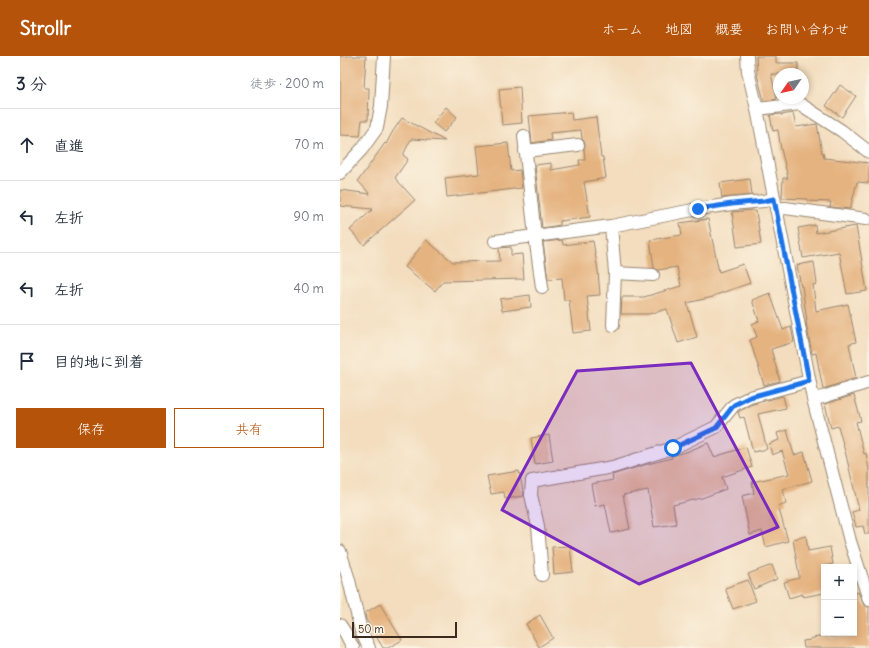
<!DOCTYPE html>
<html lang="ja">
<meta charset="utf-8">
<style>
body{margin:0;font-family:Delius,"Klee One",sans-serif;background:#f2f2f3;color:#1f2937}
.controls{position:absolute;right:12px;bottom:12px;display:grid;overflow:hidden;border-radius:0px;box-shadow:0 2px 6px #0003}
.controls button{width:36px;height:36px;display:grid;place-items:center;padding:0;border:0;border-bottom:1px solid #e0e1e3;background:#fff;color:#1f2937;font:20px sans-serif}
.compass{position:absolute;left:433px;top:12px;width:36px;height:36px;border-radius:50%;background:#fff;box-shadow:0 2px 6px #0003;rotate:236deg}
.scale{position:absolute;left:12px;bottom:10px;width:105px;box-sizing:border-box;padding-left:4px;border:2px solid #3b2a1e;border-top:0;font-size:11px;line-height:14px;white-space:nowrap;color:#3b2a1e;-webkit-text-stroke:3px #fcf5e5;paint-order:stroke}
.stop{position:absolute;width:12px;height:12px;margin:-9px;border:3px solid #1a73e8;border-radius:50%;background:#fff}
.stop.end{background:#1a73e8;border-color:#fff;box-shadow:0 1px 4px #0008}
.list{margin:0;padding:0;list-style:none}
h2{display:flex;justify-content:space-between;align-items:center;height:52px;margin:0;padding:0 16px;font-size:17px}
h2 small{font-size:13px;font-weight:400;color:#747a83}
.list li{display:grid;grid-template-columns:26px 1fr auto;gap:12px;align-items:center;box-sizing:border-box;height:72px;padding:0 16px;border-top:1px solid #e0e1e3}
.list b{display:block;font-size:15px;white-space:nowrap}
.list em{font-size:13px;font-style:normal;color:#747a83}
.actions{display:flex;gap:8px;padding:12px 16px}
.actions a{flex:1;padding:9px 0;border:1px solid #b45309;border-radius:0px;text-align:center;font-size:14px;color:#b45309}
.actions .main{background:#b45309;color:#fff}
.icon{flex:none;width:22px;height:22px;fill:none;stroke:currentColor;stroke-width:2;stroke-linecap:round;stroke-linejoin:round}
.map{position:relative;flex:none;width:529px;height:592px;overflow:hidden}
header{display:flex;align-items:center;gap:24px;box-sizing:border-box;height:56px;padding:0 20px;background:#b45309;color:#fff}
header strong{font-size:19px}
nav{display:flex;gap:22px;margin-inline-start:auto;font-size:14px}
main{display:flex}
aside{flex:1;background:#fff}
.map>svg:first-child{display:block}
.building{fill:#e5b380}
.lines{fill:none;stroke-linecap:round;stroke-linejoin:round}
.minor-casing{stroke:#97846e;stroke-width:14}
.minor{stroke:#fff;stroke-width:12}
.route{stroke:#1a73e8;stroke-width:5}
.marked{fill:#7b2cbf;fill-opacity:0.2;stroke:#7b2cbf;stroke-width:3;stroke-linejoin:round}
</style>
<header>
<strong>Strollr</strong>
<nav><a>ホーム</a><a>地図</a><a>概要</a><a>お問い合わせ</a></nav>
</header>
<main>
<aside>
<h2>3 分<small>徒歩 · 200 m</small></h2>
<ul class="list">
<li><svg class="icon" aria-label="ahead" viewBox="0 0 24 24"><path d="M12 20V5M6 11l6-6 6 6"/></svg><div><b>直進</b></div><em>70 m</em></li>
<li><svg class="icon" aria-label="left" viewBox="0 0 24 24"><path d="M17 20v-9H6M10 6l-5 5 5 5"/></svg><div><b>左折</b></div><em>90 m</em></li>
<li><svg class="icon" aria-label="left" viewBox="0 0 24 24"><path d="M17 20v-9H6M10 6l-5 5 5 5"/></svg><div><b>左折</b></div><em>40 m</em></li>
<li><svg class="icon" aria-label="arrive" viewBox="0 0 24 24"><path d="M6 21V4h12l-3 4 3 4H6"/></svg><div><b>目的地に到着</b></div></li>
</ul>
<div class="actions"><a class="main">保存</a><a>共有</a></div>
</aside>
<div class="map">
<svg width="529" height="592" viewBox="0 0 529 592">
<rect width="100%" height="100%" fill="#fcf5e5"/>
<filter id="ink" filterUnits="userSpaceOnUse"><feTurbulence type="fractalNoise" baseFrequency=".025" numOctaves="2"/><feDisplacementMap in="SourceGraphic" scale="8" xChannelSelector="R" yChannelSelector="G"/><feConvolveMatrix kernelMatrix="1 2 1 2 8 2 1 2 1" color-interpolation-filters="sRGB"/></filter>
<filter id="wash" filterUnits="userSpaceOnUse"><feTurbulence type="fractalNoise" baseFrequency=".012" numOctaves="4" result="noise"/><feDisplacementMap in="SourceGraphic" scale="16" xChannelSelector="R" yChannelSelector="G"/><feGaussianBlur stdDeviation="0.9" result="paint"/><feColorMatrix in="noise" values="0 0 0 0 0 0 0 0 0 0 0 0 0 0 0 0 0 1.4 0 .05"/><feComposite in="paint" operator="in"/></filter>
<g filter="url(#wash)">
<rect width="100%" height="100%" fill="#f3ddbe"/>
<g id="blocks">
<g class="building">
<polygon points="0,0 26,0 24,32 29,32 28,64 22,64 20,80 0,79"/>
<polygon points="416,0 436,0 436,7 458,7 458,18 431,18 437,43 424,45 417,18"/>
<polygon points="500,29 516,40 502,61 486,50"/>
<polygon points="180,31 182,67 162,69 159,33"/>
<polygon points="106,51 117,61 104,76 93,67"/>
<polygon points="231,56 232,64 256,61 261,101 263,101 266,122 244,126 250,161 220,165 220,169 202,172 195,109 211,107 211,114 240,109 239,104 245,104 244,93 245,89 244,85 242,83 241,74 210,77 211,84 192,87 189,60"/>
<polygon points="453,57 456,71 477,68 482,97 483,97 484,102 529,107 529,127 517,126 510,153 490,151 491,146 467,145 467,143 442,142 443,122 448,122 441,93 438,74 433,75 430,59 441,58 441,59"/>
<polygon points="62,62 105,85 71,83 63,99 68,103 55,122 75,144 24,189 10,174 33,153 0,150 0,134 30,138 18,125 45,87 46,88 53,75"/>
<polygon points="168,87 171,115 180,114 182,132 107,141 105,122 139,118 136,90"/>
<polygon points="410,123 412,139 382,142 380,127"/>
<polygon points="413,154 414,156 416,155 421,188 397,191 392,156"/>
<polygon points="368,163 379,216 403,208 410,227 373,240 373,241 347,247 357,281 338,287 327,253 309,258 281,258 282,241 304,241 341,230 337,211 318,214 314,212 310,184 342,179 340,167"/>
<polygon points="475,169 476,177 516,170 527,235 507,238 499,196 463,202 458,172"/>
<polygon points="86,184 113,206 160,205 159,192 171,191 171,199 182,198 184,223 103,225 95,235 65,211"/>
<polygon points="222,184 223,189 253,185 258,215 260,239 247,240 251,275 233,277 229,244 224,244 222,222 208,223 203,186"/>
<polygon points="474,206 477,228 473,229 476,255 508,248 516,286 509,288 516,322 483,333 476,297 472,298 466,266 467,265 462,230 461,231 457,209"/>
<polygon points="430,237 443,274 451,271 454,286 431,293 440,325 424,329 410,284 417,281 412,268 419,265 412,244"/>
<polygon points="190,239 191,251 162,255 160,243"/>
<polygon points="514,339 521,365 516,366 524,398 526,397 529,413 529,478 525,478 523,470 516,471 512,456 519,454 506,399 498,370 491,372 485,348"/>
<polygon points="443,340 446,352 418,358 427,393 413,396 404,361 400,362 398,356 413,348"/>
<polygon points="447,374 454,399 464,396 472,425 443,433 446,447 438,450 448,485 426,491 422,475 410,479 402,440 414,437 412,426 449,418 442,395 432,399 429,388 439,384 437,377"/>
<polygon points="209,379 213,405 195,408 191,382"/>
<polygon points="368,387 374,401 406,391 412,411 382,421 386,433 362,442 333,449 336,468 314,471 308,434 283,439 290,473 271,477 265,448 255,450 251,428 273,424 272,419 308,408 332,402 331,400 346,396"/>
<polygon points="179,415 184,440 165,443 164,436 151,438 147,420"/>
<polygon points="466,480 468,495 490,491 493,508 484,510 484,537 463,541 462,538 449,542 444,526 459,522 459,519 453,483"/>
<polygon points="230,490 233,516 214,518 212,491"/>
<polygon points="432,509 437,523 414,533 408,518"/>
<polygon points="408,524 416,545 393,553 385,532"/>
<polygon points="518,536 524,549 529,551 529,592 464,592 463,585 470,584 470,583 489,578 490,581 514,578 514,537"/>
<polygon points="40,548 62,584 48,592 43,592 26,563 25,557"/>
<polygon points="200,559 213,582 199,591 186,568"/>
</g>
</g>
</g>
<g filter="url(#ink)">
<use href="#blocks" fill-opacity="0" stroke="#97846e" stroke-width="1"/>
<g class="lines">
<defs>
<g id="minor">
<polyline points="407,0 408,15 417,53 473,343 510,485 529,544"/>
<polyline points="417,53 460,48 502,75 529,96"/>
<polyline points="184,80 195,180 271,170 358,153 392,148 424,145 434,143"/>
<polyline points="185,95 238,89"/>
<polyline points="0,117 22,93 37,72 41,50 44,0"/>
<polyline points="436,153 445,152 526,163"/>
<polyline points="271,170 275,217 273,269"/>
<polyline points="155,185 195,180 202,231"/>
<polyline points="275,217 313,219"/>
<polyline points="473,343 483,341 529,326"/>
<polyline points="0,495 9,524 21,575 29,592"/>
<polyline points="202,519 198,470 191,439 192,425 273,411 333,392 376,371 394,349 410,341 469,325"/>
<polyline points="0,569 6,578 13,592"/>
</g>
</defs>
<use href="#minor" class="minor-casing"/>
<use href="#minor" class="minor"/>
</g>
</g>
<g class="lines" filter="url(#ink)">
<polyline class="route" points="333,392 376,372 394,349 410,341 469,325 434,143 424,145 392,148 358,153"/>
</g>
<path class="marked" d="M351,307L438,471L299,528L162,454L237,315Z"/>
</svg>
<div class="controls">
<button>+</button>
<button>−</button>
</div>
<svg class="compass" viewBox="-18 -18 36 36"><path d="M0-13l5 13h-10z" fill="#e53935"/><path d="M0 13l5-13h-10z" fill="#747a83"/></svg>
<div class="scale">50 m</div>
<div class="stop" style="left:333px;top:392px"></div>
<div class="stop end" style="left:358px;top:153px"></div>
</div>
</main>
